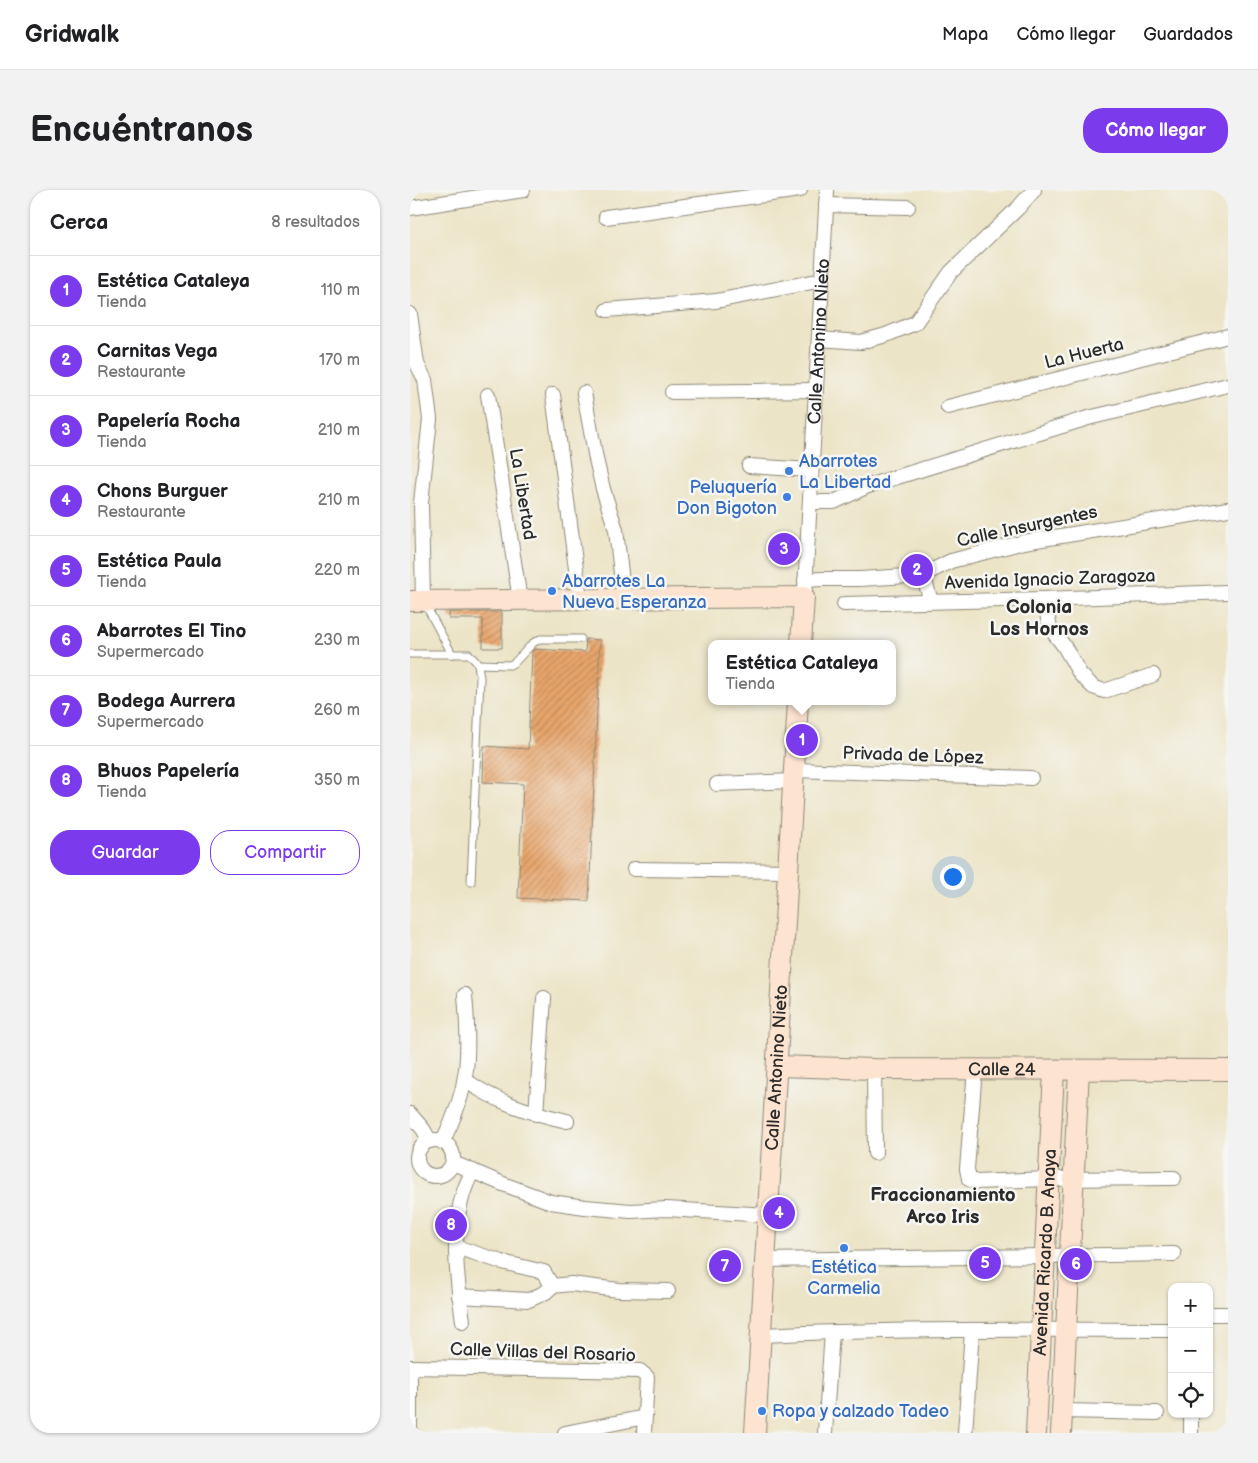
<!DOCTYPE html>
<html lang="es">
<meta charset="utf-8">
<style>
body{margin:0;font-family:"Balsamiq Sans",sans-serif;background:#f2f2f2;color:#202124}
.controls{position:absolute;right:15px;bottom:15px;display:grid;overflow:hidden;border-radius:10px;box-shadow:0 1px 4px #0004}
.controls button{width:45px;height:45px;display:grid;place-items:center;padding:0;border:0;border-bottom:1px solid #e0e0e0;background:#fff;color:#202124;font:25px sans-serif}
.you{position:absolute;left:542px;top:686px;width:18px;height:18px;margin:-12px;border:4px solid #fff;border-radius:50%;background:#1a73e8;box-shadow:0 0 0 8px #1a73e833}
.badge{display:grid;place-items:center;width:32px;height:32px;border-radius:50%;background:#7c3aed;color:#fff;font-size:16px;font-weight:700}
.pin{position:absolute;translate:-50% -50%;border:2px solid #fff;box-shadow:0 1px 5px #0006}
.popup{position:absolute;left:298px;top:450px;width:188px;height:65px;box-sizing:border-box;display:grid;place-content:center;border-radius:10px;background:#fff;filter:drop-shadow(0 1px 4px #0005);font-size:16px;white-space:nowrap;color:#757577}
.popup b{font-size:19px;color:#202124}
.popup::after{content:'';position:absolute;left:50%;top:100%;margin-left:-10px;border:10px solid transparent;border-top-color:#fff}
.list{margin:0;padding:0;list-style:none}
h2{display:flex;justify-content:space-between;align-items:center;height:65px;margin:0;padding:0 20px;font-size:21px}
h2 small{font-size:16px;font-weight:400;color:#757577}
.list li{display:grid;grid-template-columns:32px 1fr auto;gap:15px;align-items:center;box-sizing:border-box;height:70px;padding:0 20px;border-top:1px solid #e0e0e0}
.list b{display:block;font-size:19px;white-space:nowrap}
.list p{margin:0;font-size:16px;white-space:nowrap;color:#757577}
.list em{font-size:16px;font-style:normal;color:#757577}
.actions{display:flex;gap:10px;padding:15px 20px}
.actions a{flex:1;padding:11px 0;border:1px solid #7c3aed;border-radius:20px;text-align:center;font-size:18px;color:#7c3aed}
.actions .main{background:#7c3aed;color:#fff}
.icon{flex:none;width:28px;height:28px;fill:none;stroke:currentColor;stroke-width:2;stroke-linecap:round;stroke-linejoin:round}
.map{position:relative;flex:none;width:818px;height:1243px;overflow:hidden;border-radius:20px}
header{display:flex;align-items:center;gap:30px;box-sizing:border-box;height:70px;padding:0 25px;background:#fff;border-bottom:1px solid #e0e0e0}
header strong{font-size:24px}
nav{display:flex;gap:28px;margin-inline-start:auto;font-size:18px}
.intro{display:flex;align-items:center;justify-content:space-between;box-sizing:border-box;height:120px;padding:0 30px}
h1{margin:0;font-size:35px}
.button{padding:12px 22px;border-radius:20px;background:#7c3aed;color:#fff;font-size:18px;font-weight:700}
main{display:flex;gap:30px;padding:0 30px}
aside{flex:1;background:#fff;border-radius:20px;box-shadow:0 1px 4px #0004}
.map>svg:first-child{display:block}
.building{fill:url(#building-hatch)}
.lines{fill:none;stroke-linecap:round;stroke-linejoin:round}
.lane-casing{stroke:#8c8878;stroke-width:9}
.street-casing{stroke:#8c8878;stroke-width:16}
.secondary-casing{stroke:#8c8878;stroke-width:22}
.lane{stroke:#fff;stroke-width:7}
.street{stroke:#fff;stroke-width:14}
.secondary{stroke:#fde4d1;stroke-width:20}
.shop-dot{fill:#3f7fe0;stroke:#f6f6f2;stroke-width:2}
.labels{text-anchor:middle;stroke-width:5;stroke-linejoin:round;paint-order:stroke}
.street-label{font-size:18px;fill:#2b2b2b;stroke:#f6f6f2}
.shop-label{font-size:18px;fill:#366cbe;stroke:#f6f6f2;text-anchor:start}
.neighbourhood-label{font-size:19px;font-weight:bold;fill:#2b2b2b;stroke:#f6f6f2}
</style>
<header>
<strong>Gridwalk</strong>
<nav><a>Mapa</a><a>Cómo llegar</a><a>Guardados</a></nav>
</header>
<div class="intro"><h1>Encuéntranos</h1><a class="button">Cómo llegar</a></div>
<main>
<aside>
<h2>Cerca<small>8 resultados</small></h2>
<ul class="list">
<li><span class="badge">1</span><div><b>Estética Cataleya</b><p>Tienda</p></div><em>110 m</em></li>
<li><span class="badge">2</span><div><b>Carnitas Vega</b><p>Restaurante</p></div><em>170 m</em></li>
<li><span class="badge">3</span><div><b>Papelería Rocha</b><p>Tienda</p></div><em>210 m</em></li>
<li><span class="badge">4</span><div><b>Chons Burguer</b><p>Restaurante</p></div><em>210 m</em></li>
<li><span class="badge">5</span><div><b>Estética Paula</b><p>Tienda</p></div><em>220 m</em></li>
<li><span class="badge">6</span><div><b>Abarrotes El Tino</b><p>Supermercado</p></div><em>230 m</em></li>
<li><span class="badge">7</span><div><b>Bodega Aurrera</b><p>Supermercado</p></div><em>260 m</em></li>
<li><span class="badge">8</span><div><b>Bhuos Papelería</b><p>Tienda</p></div><em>350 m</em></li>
</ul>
<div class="actions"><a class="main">Guardar</a><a>Compartir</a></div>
</aside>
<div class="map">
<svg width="818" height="1243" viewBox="0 0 818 1243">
<defs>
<pattern id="building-hatch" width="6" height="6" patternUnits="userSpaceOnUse" patternTransform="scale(1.25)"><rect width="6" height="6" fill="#e8a56b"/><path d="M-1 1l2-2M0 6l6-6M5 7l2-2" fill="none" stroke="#bc8758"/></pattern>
</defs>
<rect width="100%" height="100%" fill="#f6f6f2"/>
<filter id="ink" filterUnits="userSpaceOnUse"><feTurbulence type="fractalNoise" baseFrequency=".02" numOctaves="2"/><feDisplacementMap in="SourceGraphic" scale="10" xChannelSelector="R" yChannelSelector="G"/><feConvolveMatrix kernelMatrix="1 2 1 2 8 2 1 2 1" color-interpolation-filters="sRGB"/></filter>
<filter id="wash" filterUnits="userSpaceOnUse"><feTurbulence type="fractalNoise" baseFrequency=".0096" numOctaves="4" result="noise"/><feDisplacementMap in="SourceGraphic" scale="20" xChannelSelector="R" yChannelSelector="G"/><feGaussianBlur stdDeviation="1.12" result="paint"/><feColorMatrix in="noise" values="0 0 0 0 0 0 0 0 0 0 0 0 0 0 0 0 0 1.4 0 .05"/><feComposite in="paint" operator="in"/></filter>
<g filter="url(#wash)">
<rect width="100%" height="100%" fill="#ece4c6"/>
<g id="blocks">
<g class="building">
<polygon points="39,422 92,422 92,458 73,458 73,429 39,429"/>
<polygon points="176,449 190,450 179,711 108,708 113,594 73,592 74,556 118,559 122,462 124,459 175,462"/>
</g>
</g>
</g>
<g filter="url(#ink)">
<use href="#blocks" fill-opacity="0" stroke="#8c8878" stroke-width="1"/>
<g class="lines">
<defs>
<g id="lane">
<polyline points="15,414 42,464"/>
<polyline points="0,464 59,464 68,474 70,488 61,692"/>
<polyline points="68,474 100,475 105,472 123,453 130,449 171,449"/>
</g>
<g id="street">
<polyline points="416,15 498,17"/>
<polyline points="0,18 113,0"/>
<polyline points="196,27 390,0"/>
<polyline points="197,120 306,111 412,90"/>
<polyline points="0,124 7,174 15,190 20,229 11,313 13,411"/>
<polyline points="409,149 451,152 476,145 505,133 541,82 608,18 624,0"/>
<polyline points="262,202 406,200"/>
<polyline points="174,203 186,269 193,299 206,340 214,409"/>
<polyline points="78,205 110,410"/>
<polyline points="143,205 170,409"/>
<polyline points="538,217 818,146"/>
<polyline points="339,276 401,280"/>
<polyline points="400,309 407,312 424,312 458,296 678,228 818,195"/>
<polyline points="513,385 521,411"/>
<polyline points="395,390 412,389 450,389 513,385 541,371 614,352 818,319"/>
<path id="s1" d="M395,399L417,0"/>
<polyline points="634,409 640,438 654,456 670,484 683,497 694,501 743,485"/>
<polyline points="434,414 634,409 818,402"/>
<polyline points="384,580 621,588"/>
<polyline points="307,594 384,591"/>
<polyline points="224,679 378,681"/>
<polyline points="464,879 465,963"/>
<polyline points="565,879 557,979 559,989 566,992 638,989 764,988"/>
<path d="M55,890C88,913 118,922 157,931"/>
<polyline points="0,924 13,939 20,951"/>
<polyline points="126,924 134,808"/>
<circle cx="25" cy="968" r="18"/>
<path d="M32,952C60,900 60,862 55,805"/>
<polyline points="43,973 93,994 141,1012 175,1017 221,1021 256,1019 358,1025"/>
<polyline points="46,1057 92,1072 134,1082 142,1096 161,1094 209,1100 258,1101"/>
<polyline points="355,1070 764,1064"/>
<polyline points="49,1106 119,1110 136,1102 142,1096"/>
<polyline points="799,1124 818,1124"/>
<path d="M53,1131C46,1084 38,1024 63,981"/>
<path d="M351,1145C488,1138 625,1140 762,1140"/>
<polyline points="0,1177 230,1181 237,1187 234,1243"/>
<polyline points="652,1221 747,1223"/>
<polyline points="0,1243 0,1177"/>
<polyline points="155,1243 235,1227"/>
<polyline points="415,1243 422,1142"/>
<polyline points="555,1243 562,1140"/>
<polyline points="781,1243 781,1224"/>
</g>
<g id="secondary">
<polyline points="0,411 394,407 391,454"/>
<path id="s2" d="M367,876L464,879L818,880"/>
<path id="s3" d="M345,1243L388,511"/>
<path id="s4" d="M626,1243L644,880"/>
<polyline points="651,1243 669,880"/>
</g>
</defs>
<use href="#lane" class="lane-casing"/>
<use href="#street" class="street-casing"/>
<use href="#secondary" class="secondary-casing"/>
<use href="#lane" class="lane"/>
<use href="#street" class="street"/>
<use href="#secondary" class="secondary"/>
</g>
</g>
<g class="shop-dot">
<circle cx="379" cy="281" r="5"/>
<circle cx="377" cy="307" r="5"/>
<circle cx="142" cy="401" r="5"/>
<circle cx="434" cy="1058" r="5"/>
<circle cx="352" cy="1221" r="5"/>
</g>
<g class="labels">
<g class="street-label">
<text dy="6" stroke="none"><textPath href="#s1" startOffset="248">Calle Antonino Nieto</textPath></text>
<text transform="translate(674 163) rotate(-14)" y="6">La Huerta</text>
<text transform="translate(113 304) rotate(81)" y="6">La Libertad</text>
<text transform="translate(617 336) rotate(-12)" y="6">Calle Insurgentes</text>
<text transform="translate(640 389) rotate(-2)" y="6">Avenida Ignacio Zaragoza</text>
<text transform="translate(503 565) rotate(2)" y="6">Privada de López</text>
<text dy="6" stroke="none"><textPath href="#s3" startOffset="366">Calle Antonino Nieto</textPath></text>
<text dy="6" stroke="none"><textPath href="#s2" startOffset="225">Calle 24</textPath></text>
<text dy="6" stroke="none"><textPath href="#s4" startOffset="181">Avenida Ricardo B. Anaya</textPath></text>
<text transform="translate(133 1162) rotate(2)" y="6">Calle Villas del Rosario</text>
</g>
<g class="shop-label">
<text x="389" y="277">Abarrotes<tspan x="389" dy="21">La Libertad</tspan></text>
<text x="367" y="303" text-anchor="end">Peluquería<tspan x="367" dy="21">Don Bigoton</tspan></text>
<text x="152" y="397">Abarrotes La<tspan x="152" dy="21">Nueva Esperanza</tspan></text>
<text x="434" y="1083" text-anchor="middle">Estética<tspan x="434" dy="21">Carmelia</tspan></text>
<text x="362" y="1227">Ropa y calzado Tadeo</text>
</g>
<g class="neighbourhood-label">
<text x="629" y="423">Colonia<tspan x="629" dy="22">Los Hornos</tspan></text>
<text x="533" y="1011">Fraccionamiento<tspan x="533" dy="22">Arco Iris</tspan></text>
</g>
</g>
</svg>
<div class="controls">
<button>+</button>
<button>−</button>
<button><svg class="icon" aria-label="locate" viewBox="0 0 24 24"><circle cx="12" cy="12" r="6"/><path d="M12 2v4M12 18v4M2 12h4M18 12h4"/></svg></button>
</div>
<div class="you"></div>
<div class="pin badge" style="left:392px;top:550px">1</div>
<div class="popup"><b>Estética Cataleya</b>Tienda</div>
<div class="pin badge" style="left:507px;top:380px">2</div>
<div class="pin badge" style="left:374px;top:359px">3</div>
<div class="pin badge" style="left:369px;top:1023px">4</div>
<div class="pin badge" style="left:575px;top:1073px">5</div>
<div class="pin badge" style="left:666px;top:1074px">6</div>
<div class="pin badge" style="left:315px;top:1076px">7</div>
<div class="pin badge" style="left:41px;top:1035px">8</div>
</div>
</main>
